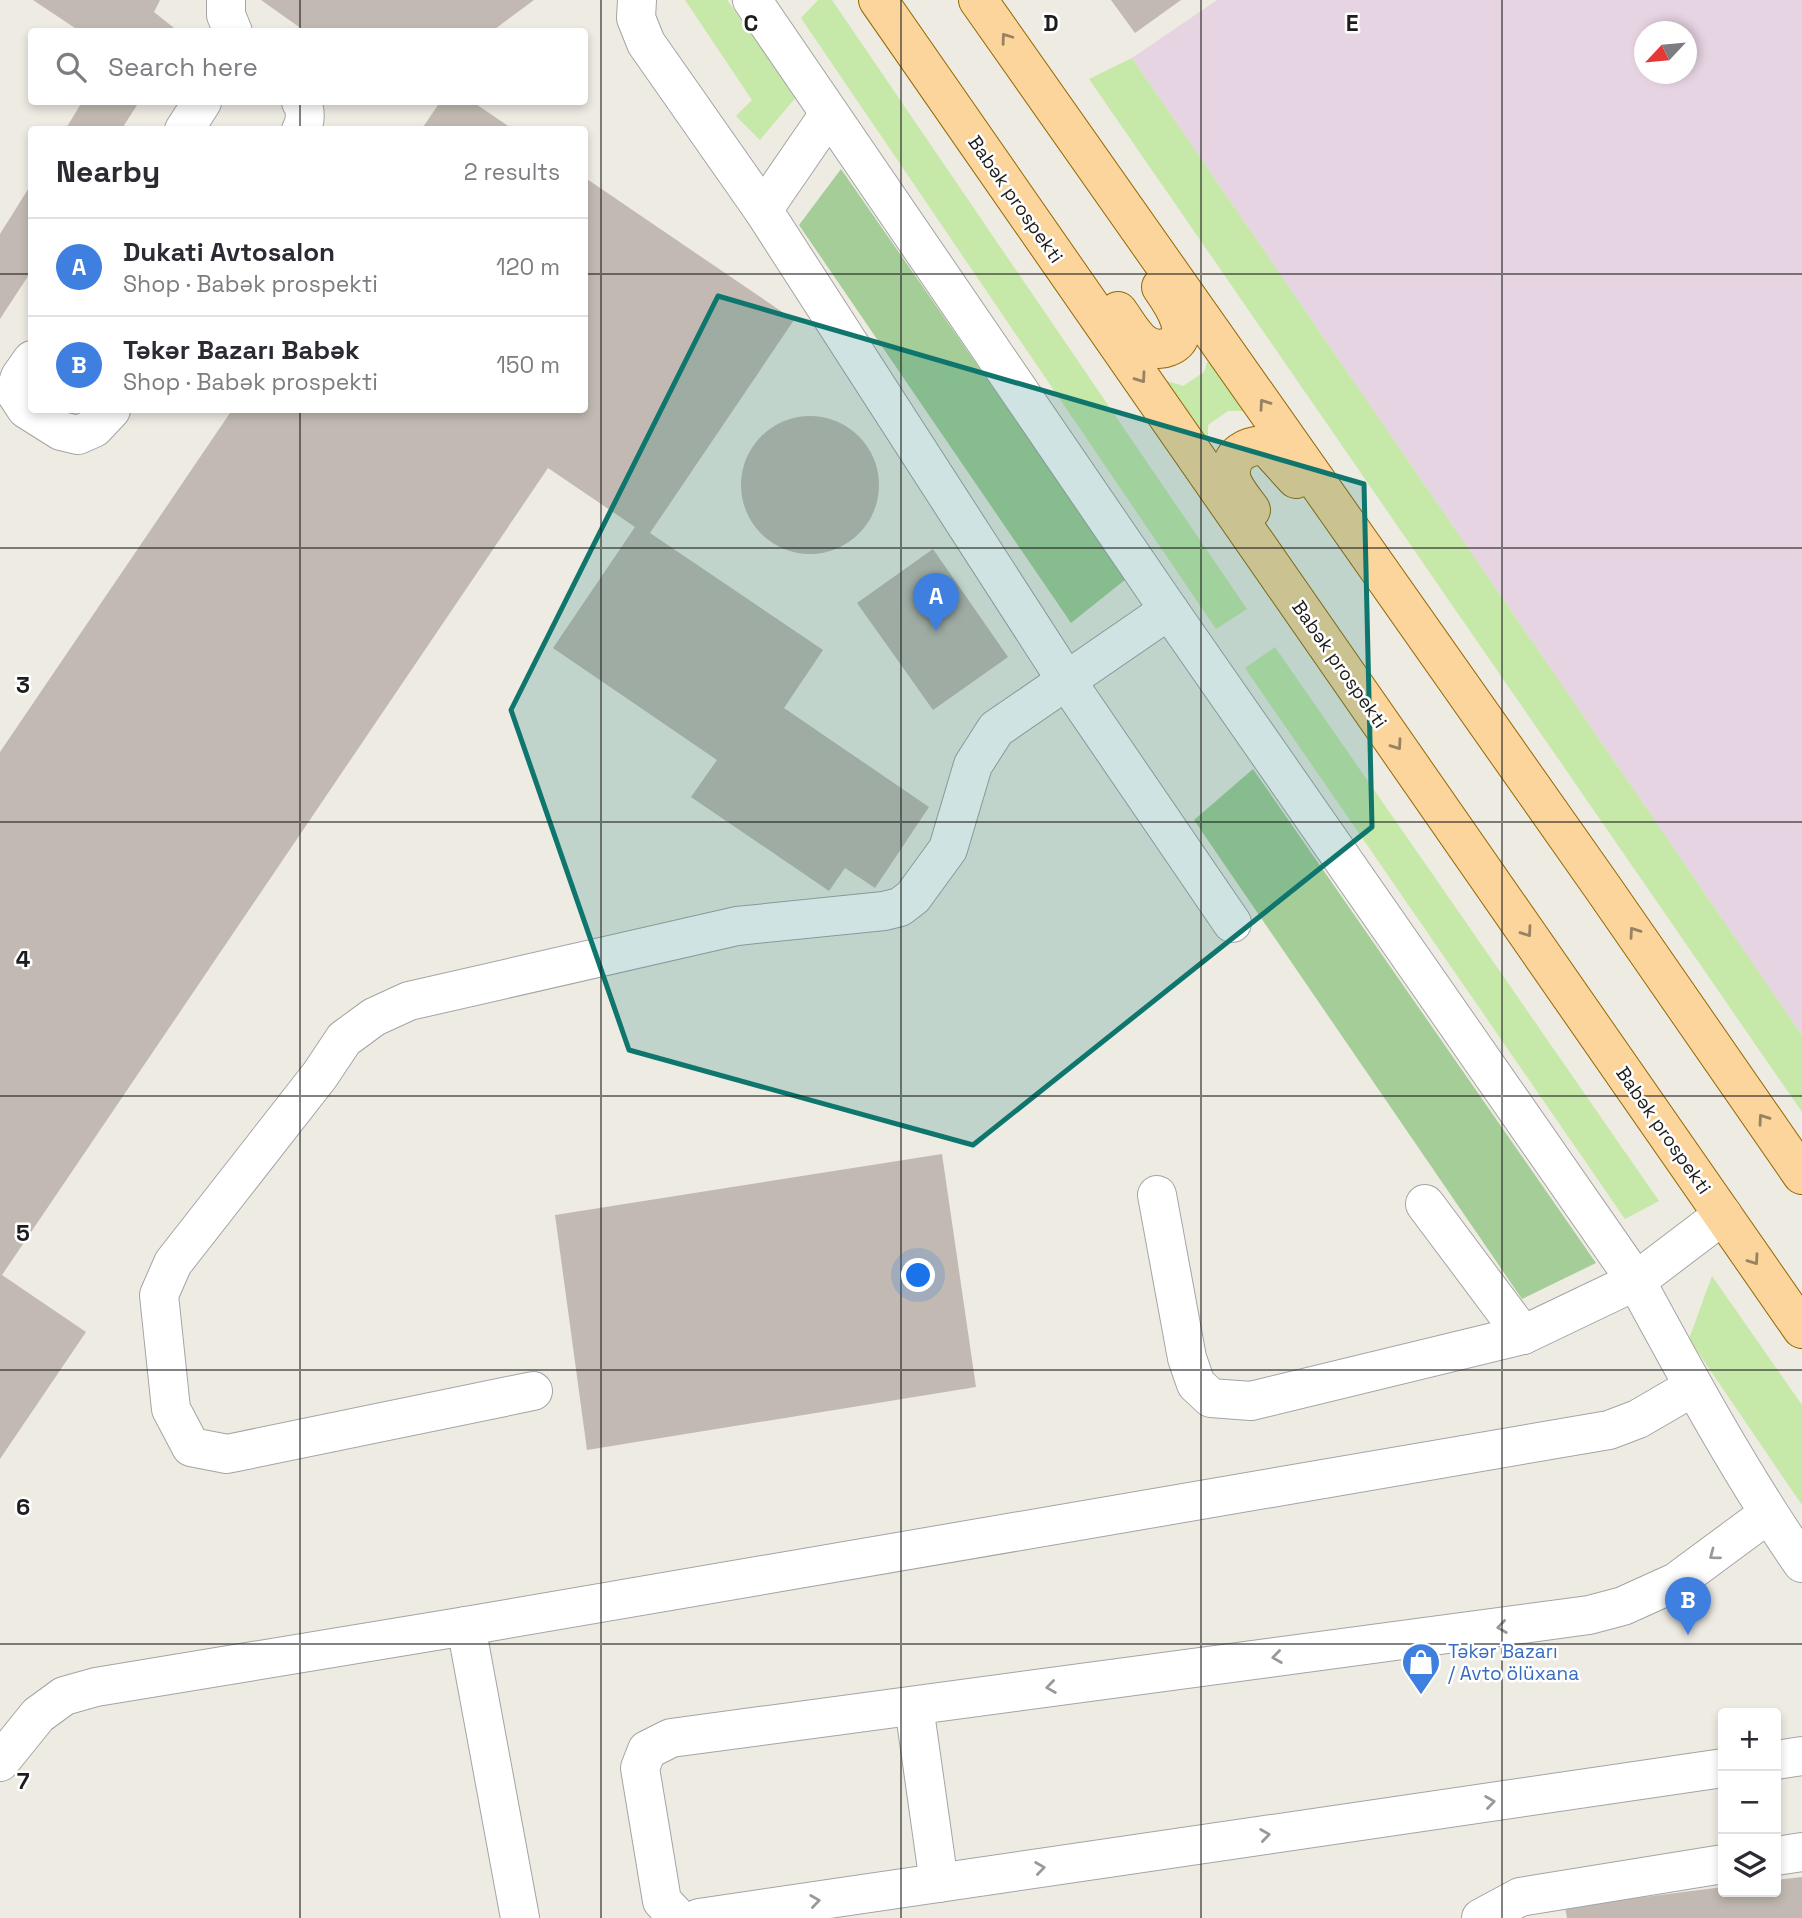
<!DOCTYPE html>
<meta charset="utf-8">
<style>
body{margin:0;font-family:"Space Grotesk",sans-serif;background:#f2f2f3;color:#2b2b33}
.controls{position:absolute;right:21px;bottom:21px;display:grid;overflow:hidden;border-radius:7px;box-shadow:0 4px 10px #0003}
.controls button{width:63px;height:63px;display:grid;place-items:center;padding:0;border:0;border-bottom:2px solid #e1e1e2;background:#fff;color:#2b2b33;font:35px sans-serif}
.compass{position:absolute;left:1634px;top:21px;width:63px;height:63px;border-radius:50%;background:#fff;box-shadow:0 4px 10px #0003;rotate:244deg}
.you{position:absolute;left:919px;top:1276px;width:24px;height:24px;margin:-18px;border:5px solid #fff;border-radius:50%;background:#1a73e8;box-shadow:0 0 0 10px #1a73e833}
.badge{display:grid;place-items:center;width:46px;height:46px;border-radius:50%;background:#c70902;color:#fff;font-size:23px;font-weight:700}
.pin{position:absolute;translate:-50% -58px;filter:drop-shadow(0 2px 4px #0008)}
.pin::after{content:'';position:absolute;top:37px;width:24px;height:21px;background:inherit;clip-path:polygon(0 0,100% 0,50% 100%)}
.list{margin:0;padding:0;list-style:none}
h2{display:flex;justify-content:space-between;align-items:center;height:91px;margin:0;padding:0 28px;font-size:30px}
h2 small{font-size:23px;font-weight:400;color:#7c7c81}
.list li{display:grid;grid-template-columns:46px 1fr auto;gap:21px;align-items:center;box-sizing:border-box;height:98px;padding:0 28px;border-top:2px solid #e1e1e2}
.list b{display:block;font-size:26px;white-space:nowrap}
.list p{margin:0;font-size:23px;white-space:nowrap;color:#7c7c81}
.list em{font-size:23px;font-style:normal;color:#7c7c81}
.icon{flex:none;width:38px;height:38px;fill:none;stroke:currentColor;stroke-width:2;stroke-linecap:round;stroke-linejoin:round}
.map{position:relative;flex:none;width:1802px;height:1918px;overflow:hidden}
.search{position:absolute;background:#fff;box-shadow:0 4px 10px #0003;left:28px;top:28px;width:560px;height:77px;display:flex;align-items:center;gap:18px;box-sizing:border-box;padding:0 24px;border-radius:7px;color:#7c7c81;font-size:26px}
.panel{position:absolute;background:#fff;box-shadow:0 4px 10px #0003;left:28px;top:126px;width:560px;height:287px;border-radius:7px}
.map>svg:first-child{display:block}
.industrial{fill:#e7d4e3;fill-rule:evenodd}
.grass{fill:#c6e8a8}
.forest{fill:#a5cd97}
.building{fill:#c2bab2}
.lines{fill:none;stroke-linecap:round;stroke-linejoin:round}
.minor-casing{stroke:#a4a4a4;stroke-width:40}
.major-casing{stroke:#946802;stroke-width:40}
.minor{stroke:#fff;stroke-width:38}
.major{stroke:#fbd59b;stroke-width:38}
.oneway{stroke:#978262}
.oneway2{stroke:#999}
.marked{fill:#0f766e;fill-opacity:0.2;stroke:#0f766e;stroke-width:5;stroke-linejoin:round}
.grid{fill:none;stroke:#1d1d1d;stroke-width:2;stroke-opacity:0.55}
.labels{text-anchor:middle;stroke-width:5;stroke-linejoin:round;paint-order:stroke}
.street-label{font-size:19px;fill:#1d1d1d;stroke:#fff}
.shop-label{font-size:19px;fill:#366cbe;stroke:#fff;text-anchor:start}
.grid-label{font-size:23px;text-anchor:middle;font-weight:bold;fill:#1d1d1d;stroke:#fff;stroke-width:5;stroke-linejoin:round;paint-order:stroke}
</style>
<div class="map">
<svg width="1802" height="1918" viewBox="0 0 1802 1918">
<rect width="100%" height="100%" fill="#eeebe3"/>
<path class="industrial" d="M1217,0H1802V1035L1132,58ZM1644,32H1686V74H1644Z"/>
<g class="grass">
<polygon points="685,0 727,0 797,96 760,140 736,116 752,100"/>
<polygon points="818,0 832,0 1247,609 1216,629 801,18"/>
<polygon points="1132,58 1802,1035 1802,1112 1089,79"/>
<polygon points="1212,347 1258,411 1228,411 1208,425 1208,453 1155,377 1183,386 1204,372"/>
<polygon points="1275,647 1659,1201 1625,1219 1245,668"/>
<polygon points="1712,1276 1802,1405 1802,1505 1689,1339"/>
</g>
<g class="forest">
<polygon points="841,169 1126,579 1071,623 799,225"/>
<polygon points="1253,769 1596,1263 1522,1299 1194,820"/>
</g>
<g class="building">
<polygon points="33,0 160,0 154,12 179,32 81,32"/>
<polygon points="261,0 534,0 491,32 306,32"/>
<polygon points="1111,0 1181,0 1135,33"/>
<polygon points="82,102 139,102 121,130 65,130"/>
<polygon points="440,102 473,102 514,130 421,130"/>
<polygon points="584,177 794,320 650,533 823,650 784,708 929,807 875,888 845,868 829,891 691,797 717,760 553,648 635,527 548,468 2,1275 86,1332 0,1459 0,752 232,410 584,410"/>
<polygon points="32,183 32,270 0,319 0,234"/>
<circle cx="810" cy="485" r="69"/>
<polygon points="933,549 1008,657 933,710 857,603"/>
<polygon points="942,1154 976,1387 587,1450 555,1215"/>
<polygon points="1802,1877 1802,1918 1567,1918 1565,1907 1723,1887 1723,1892 1776,1892 1776,1880"/>
</g>
<g class="lines">
<defs>
<g id="minor">
<polyline points="226,0 226,15 233,32"/>
<polyline points="637,0 636,18 646,43 763,210 829,114"/>
<path d="M752,0L1169,610L1636,1281C1688,1377 1740,1473 1802,1563"/>
<path d="M301,102C306,108 306,122 301,130"/>
<polyline points="184,130 202,102"/>
<polyline points="763,210 1066,680 1232,923"/>
<polyline points="32,360 20,377 15,392 26,409 61,431 78,435 94,428 111,410"/>
<polyline points="1157,1195 1187,1358 1196,1384 1211,1398 1251,1401 1523,1335 1636,1281 1723,1215"/>
<polyline points="1425,1204 1523,1335"/>
<polyline points="533,1391 227,1454 191,1447 171,1409 159,1295 173,1263 320,1075 344,1039 374,1017 409,1001 737,926 884,911 900,907 913,897 948,849 973,765 996,729 1169,610"/>
<polyline points="466,1626 520,1918"/>
<polyline points="914,1706 939,1883"/>
<polyline points="1776,1760 1802,1756"/>
<polyline points="0,1762 38,1715 64,1696 96,1687 466,1626 1609,1430 1638,1419 1693,1387"/>
<polyline points="1776,1856 1802,1852"/>
<polyline points="678,1918 662,1901 640,1768 647,1750 671,1738 1589,1615 1623,1606 1676,1582 1768,1514"/>
<polyline points="699,1918 1723,1768"/>
<polyline points="1481,1918 1520,1897 1723,1864"/>
</g>
<g id="major">
<polyline points="878,0 1802,1329"/>
<polyline points="978,0 1603,888 1802,1175"/>
<path d="M1118,311C1126,322 1135,339 1146,345C1153,349 1161,350 1168,347C1196,336 1172,303 1161,287"/>
<path d="M1251,510C1244,500 1232,487 1231,475C1229,454 1248,444 1266,446L1296,479"/>
</g>
</defs>
<use href="#minor" class="minor-casing"/>
<use href="#major" class="major-casing"/>
<use href="#minor" class="minor"/>
<use href="#major" class="major"/>
</g>
<defs><path id="oneway-chevron" d="M-2-3.5L2.5 0L-2 3.5" fill="none" stroke-width="1.6" stroke-linecap="round" stroke-linejoin="round" transform="scale(1.75)"/></defs>
<g class="oneway">
<use href="#oneway-chevron" transform="translate(1006 38) rotate(-126)"/>
<use href="#oneway-chevron" transform="translate(1141 378) rotate(55)"/>
<use href="#oneway-chevron" transform="translate(1264 404) rotate(-125)"/>
<use href="#oneway-chevron" transform="translate(1397 745) rotate(55)"/>
<use href="#oneway-chevron" transform="translate(1527 932) rotate(55)"/>
<use href="#oneway-chevron" transform="translate(1634 932) rotate(-125)"/>
<use href="#oneway-chevron" transform="translate(1763 1119) rotate(-125)"/>
<use href="#oneway-chevron" transform="translate(1754 1260) rotate(55)"/>
</g>
<g class="oneway2">
<use href="#oneway-chevron" transform="translate(1714 1555) rotate(143)"/>
<use href="#oneway-chevron" transform="translate(1502 1627) rotate(172)"/>
<use href="#oneway-chevron" transform="translate(1277 1657) rotate(172)"/>
<use href="#oneway-chevron" transform="translate(1051 1687) rotate(172)"/>
<use href="#oneway-chevron" transform="translate(1490 1802) rotate(-8)"/>
<use href="#oneway-chevron" transform="translate(1265 1835) rotate(-8)"/>
<use href="#oneway-chevron" transform="translate(1040 1868) rotate(-8)"/>
<use href="#oneway-chevron" transform="translate(815 1901) rotate(-8)"/>
</g>
<path class="marked" d="M718,296L1364,484L1372,827L973,1145L629,1050L511,710Z"/>
<path class="grid" d="M300,0V32M601,0V1918M901,0V1918M1201,0V1918M1502,0V1918M300,102V130M0,274H32M584,274H1802M300,410V1918M0,548H1802M0,822H1802M0,1096H1802M0,1370H1802M0,1644H1802"/>
<defs>
<symbol id="shop-pin" viewBox="-11 -11 22 30"><path d="M0 17L-7.5 6A9.5 9.5 0 1 1 7.5 6Z" fill="#3f7fe0" stroke="#fff"/><path d="M-5-2.5h2.3a2.7 3.5 0 0 1 5.4 0H5L5.5 6h-11ZM-1.5-2.5h3a1.5 2.3 0 0 0-3 0Z" fill="#fff"/></symbol>
</defs>
<g fill-rule="evenodd">
<use href="#shop-pin" x="1399" y="1640" width="44" height="60"/>
</g>
<g class="labels">
<g class="street-label">
<text transform="translate(1016 199) rotate(55)" y="7">Babək prospekti</text>
<text transform="translate(1340 664) rotate(55)" y="7">Babək prospekti</text>
<text transform="translate(1664 1130) rotate(55)" y="7">Babək prospekti</text>
</g>
<g class="shop-label">
<text x="1448" y="1658">Təkər Bazarı<tspan x="1448" dy="22">/ Avto ölüxana</tspan></text>
</g>
</g>
<g class="grid-label">
<text x="751" y="31">C</text>
<text x="1051" y="31">D</text>
<text x="1352" y="31">E</text>
<text x="23" y="693">3</text>
<text x="23" y="967">4</text>
<text x="23" y="1241">5</text>
<text x="23" y="1515">6</text>
<text x="23" y="1789">7</text>
</g>
</svg>
<div class="controls">
<button>+</button>
<button>−</button>
<button><svg class="icon" aria-label="layers" viewBox="0 0 24 24"><path d="M12 4l9 5-9 5-9-5zM3 14l9 5 9-5"/></svg></button>
</div>
<svg class="compass" viewBox="-18 -18 36 36"><path d="M0-13l5 13h-10z" fill="#e53935"/><path d="M0 13l5-13h-10z" fill="#7c7c81"/></svg>
<div class="you"></div>
<div class="pin badge" style="left:936px;top:631px;background:#3f7fe0">A</div>
<div class="pin badge" style="left:1688px;top:1635px;background:#3f7fe0">B</div>
<div class="search"><svg class="icon" aria-label="search" viewBox="0 0 24 24"><circle cx="10" cy="10" r="6"/><path d="M15 15l6 6"/></svg>Search here</div>
<section class="panel">
<h2>Nearby<small>2 results</small></h2>
<ul class="list">
<li><span class="badge" style="background:#3f7fe0">A</span><div><b>Dukati Avtosalon</b><p>Shop · Babək prospekti</p></div><em>120 m</em></li>
<li><span class="badge" style="background:#3f7fe0">B</span><div><b>Təkər Bazarı Babək</b><p>Shop · Babək prospekti</p></div><em>150 m</em></li>
</ul>
</section>
</div>
